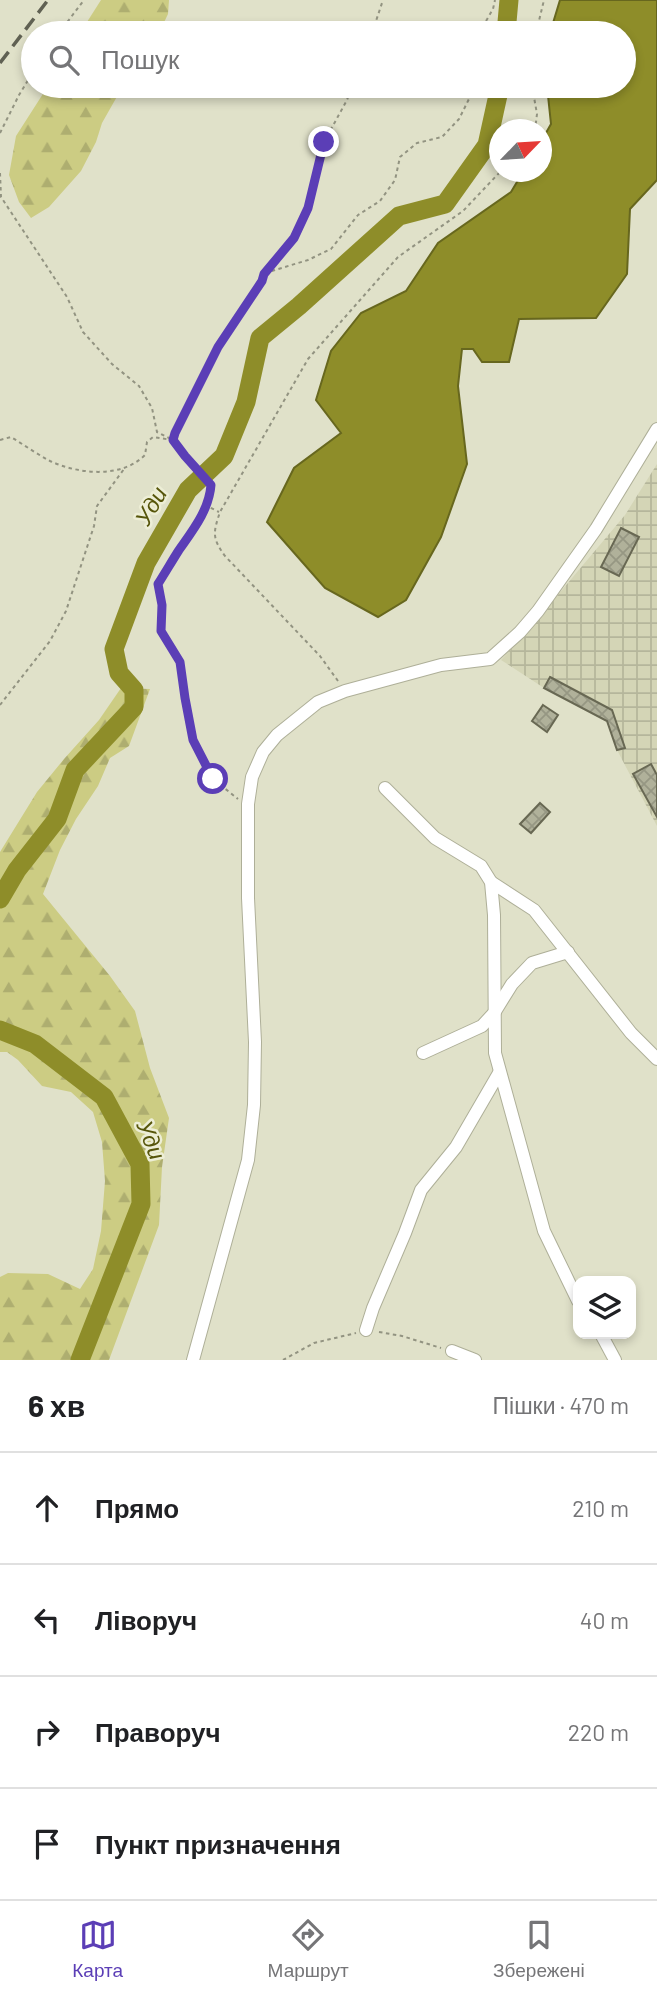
<!DOCTYPE html>
<html lang="uk">
<meta charset="utf-8">
<style>
body{margin:0;font-family:Barlow,sans-serif;background:#f2f2f2;color:#202124}
.controls{position:absolute;right:21px;bottom:21px;display:grid;overflow:hidden;border-radius:14px;box-shadow:0 4px 10px #0003}
.controls button{width:63px;height:63px;display:grid;place-items:center;padding:0;border:0;border-bottom:2px solid #e0e0e0;background:#fff;color:#202124;font:35px sans-serif}
.compass{position:absolute;left:489px;top:119px;width:63px;height:63px;border-radius:50%;background:#fff;box-shadow:0 4px 10px #0003;rotate:65deg}
.stop{position:absolute;width:21px;height:21px;margin:-16px;border:5px solid #5b3eb6;border-radius:50%;background:#fff}
.stop.end{background:#5b3eb6;border-color:#fff;box-shadow:0 2px 7px #0008}
.list{margin:0;padding:0;list-style:none}
h2{display:flex;justify-content:space-between;align-items:center;height:91px;margin:0;padding:0 28px;font-size:30px}
h2 small{font-size:23px;font-weight:400;color:#757577}
.list li{display:grid;grid-template-columns:46px 1fr auto;gap:21px;align-items:center;box-sizing:border-box;height:112px;padding:0 28px;border-top:2px solid #e0e0e0}
.list b{display:block;font-size:26px;white-space:nowrap}
.list em{font-size:23px;font-style:normal;color:#757577}
.icon{flex:none;width:38px;height:38px;fill:none;stroke:currentColor;stroke-width:2;stroke-linecap:round;stroke-linejoin:round}
.map{position:relative;flex:none;width:657px;height:1360px;overflow:hidden}
.search{position:absolute;background:#fff;box-shadow:0 4px 10px #0003;left:21px;right:21px;top:21px;height:77px;display:flex;align-items:center;gap:18px;box-sizing:border-box;padding:0 24px;border-radius:38px;color:#757577;font-size:26px}
.sheet{height:539px;background:#fff}
nav{display:flex;justify-content:space-around;align-items:center;box-sizing:border-box;height:98px;border-top:2px solid #e0e0e0;background:#fff;font-size:19px;color:#757577}
nav a{display:grid;justify-items:center;gap:4px}
nav .on{color:#5b3eb6}
.map>svg:first-child{display:block}
.industrial{fill:url(#industrial-grid)}
.forest{fill:url(#forest-firs)}
.water{fill:#8e8d29;stroke:#67671e;stroke-width:2}
.lines{fill:none;stroke-linecap:round;stroke-linejoin:round}
.river{stroke:#8e8d29;stroke-width:19}
.building{fill:url(#building-cross-hatch);stroke:#686853;stroke-width:2}
.minor-casing{stroke:#aeaf98;stroke-width:14}
.path{stroke:#929381;stroke-width:2;stroke-dasharray:3.5 3.5;stroke-linecap:butt}
.minor{stroke:#fff;stroke-width:12}
.rail{stroke:#606153;stroke-width:3.5;stroke-dasharray:14 7;stroke-linecap:butt}
.route{stroke:#5b3eb6;stroke-width:9}
.labels{text-anchor:middle;stroke-width:5;stroke-linejoin:round;paint-order:stroke}
.water-label{font-size:23px;font-style:italic;fill:#56550a;stroke:#edeed6}
</style>
<div class="map">
<svg width="657" height="1360" viewBox="0 0 657 1360">
<defs>
<pattern id="industrial-grid" width="8" height="8" patternUnits="userSpaceOnUse" patternTransform="scale(1.75)"><rect width="8" height="8" fill="#d4d5b6"/><path d="M0 4h8M4 0v8" fill="none" stroke="#b5b69b"/></pattern>
<pattern id="forest-firs" width="22" height="20" patternUnits="userSpaceOnUse" patternTransform="scale(1.75)"><rect width="22" height="20" fill="#cccc83"/><path d="M5 1l3.5 6h-7zM16 11l3.5 6h-7z" fill="#aeae70"/></pattern>
<pattern id="building-cross-hatch" width="8" height="8" patternUnits="userSpaceOnUse" patternTransform="scale(1.75)"><rect width="8" height="8" fill="#b0b19a"/><path d="M0 0l8 8M0 8l8-8" fill="none" stroke="#969783"/></pattern>
</defs>
<rect width="100%" height="100%" fill="#e0e1c9"/>
<polygon class="industrial" points="657,464 657,826 617,750 607,721 544,688 501,660 520,640 625,515"/>
<g class="forest">
<polygon points="101,0 169,0 168,14 159,33 80,33"/>
<polygon points="48,86 123,86 102,123 96,142 81,171 49,207 31,218 19,202 9,175 16,136"/>
<polygon points="121,688 150,689 129,746 110,758 98,786 76,819 60,850 43,894 110,976 135,1011 150,1068 169,1118 162,1167 159,1225 109,1360 0,1360 0,1277 8,1273 48,1274 80,1289 93,1269 101,1231 105,1181 102,1142 93,1112 71,1092 42,1086 18,1060 7,1052 0,1052 0,852 37,792 64,759 99,720"/>
</g>
<polygon class="water" points="560,0 657,0 657,180 630,209 627,274 596,318 519,319 509,362 482,362 473,349 462,349 458,386 467,464 441,537 406,600 378,617 325,588 267,522 294,468 341,433 316,400 331,351 361,313 406,291 438,243 511,192 523,172 542,172 542,140 551,124 547,86 624,86 624,33 550,33"/>
<g class="lines">
<g class="river">
<polyline points="506,33 509,0"/>
<polyline points="0,899 17,870 57,819 75,770 134,707 134,690 119,673 114,649 146,563 188,490 224,456 246,402 260,338 299,306 399,216 445,204 487,145 500,86"/>
<polyline points="0,1030 35,1044 104,1097 140,1164 141,1204 80,1360"/>
</g>
</g>
<g class="building">
<polygon points="621,528 639,537 619,576 601,567"/>
<polygon points="550,677 612,710 625,748 617,750 607,721 544,688"/>
<polygon points="543,705 558,715 547,732 532,721"/>
<polygon points="651,764 657,775 657,817 633,774"/>
<polygon points="540,803 550,812 531,833 520,824"/>
</g>
<g class="lines">
<defs>
<g id="minor">
<polyline points="385,788 435,838 481,866 491,882 494,915 495,1053 544,1231 578,1301"/>
<polyline points="491,882 534,910 631,1033 657,1059"/>
<polyline points="423,1053 482,1026 494,1013 512,984 532,963 568,952"/>
<polyline points="366,1330 373,1308 405,1233 421,1190 456,1147 499,1073"/>
<polyline points="601,1334 615,1360"/>
<polyline points="452,1351 475,1360"/>
<polyline points="193,1360 248,1160 254,1105 255,1042 248,898 248,804 252,777 263,752 277,735 318,702 345,691 441,665 490,659 520,632 538,611 596,529 657,429"/>
</g>
</defs>
<use href="#minor" class="minor-casing"/>
<g class="path">
<polyline points="59,33 84,0"/>
<polyline points="372,33 383,0"/>
<polyline points="479,33 493,9 495,0"/>
<polyline points="536,33 544,0"/>
<polyline points="532,86 537,114 535,130"/>
<polyline points="0,133 19,95 33,72"/>
<polyline points="0,173 1,197 67,297 83,332 112,364 139,386 152,408 157,432 173,440 185,456 208,480 211,485 207,506 219,512"/>
<polyline points="265,273 308,260 331,249 358,215 380,201 395,180 400,157 417,143 442,137 459,119 470,97 470,86"/>
<polyline points="174,439 218,347 262,281 264,274 294,238 308,208 324,142 347,100 352,86"/>
<path d="M0,440L11,437C24,445 37,454 50,461C78,474 121,479 145,455L147,442L153,437L172,440"/>
<polyline points="207,506 190,535 158,584 162,605 161,631 180,662 193,740 213,779 238,799"/>
<path d="M338,681L320,656L225,556C212,538 213,533 220,512L308,359L398,257L463,211L500,172"/>
<polyline points="0,705 50,641 66,611 94,526 97,506 124,469"/>
<polyline points="379,1332 402,1336 441,1348"/>
<polyline points="283,1360 314,1343 356,1333"/>
</g>
<use href="#minor" class="minor"/>
<polyline class="rail" points="0,63 48,0"/>
</g>
<g class="lines">
<path class="route" d="M213,779L193,740L185,698L180,662L161,631L162,605L158,584C165,573 172,561 179,550C193,530 209,510 211,485L185,456L173,440L175,433L218,347L262,281L264,274L294,238L308,208L324,142"/>
</g>
<g class="labels">
<g class="water-label">
<text transform="translate(151 506) rotate(-60)" y="8">Уди</text>
<text transform="translate(151 1140) rotate(68)" y="8">Уди</text>
</g>
</g>
</svg>
<div class="controls">
<button><svg class="icon" aria-label="layers" viewBox="0 0 24 24"><path d="M12 4l9 5-9 5-9-5zM3 14l9 5 9-5"/></svg></button>
</div>
<svg class="compass" viewBox="-18 -18 36 36"><path d="M0-13l5 13h-10z" fill="#e53935"/><path d="M0 13l5-13h-10z" fill="#757577"/></svg>
<div class="stop" style="left:213px;top:779px"></div>
<div class="stop end" style="left:324px;top:142px"></div>
<div class="search"><svg class="icon" aria-label="search" viewBox="0 0 24 24"><circle cx="10" cy="10" r="6"/><path d="M15 15l6 6"/></svg>Пошук</div>
</div>
<section class="sheet">
<h2>6 хв<small>Пішки · 470 m</small></h2>
<ul class="list">
<li><svg class="icon" aria-label="ahead" viewBox="0 0 24 24"><path d="M12 20V5M6 11l6-6 6 6"/></svg><div><b>Прямо</b></div><em>210 m</em></li>
<li><svg class="icon" aria-label="left" viewBox="0 0 24 24"><path d="M17 20v-9H6M10 6l-5 5 5 5"/></svg><div><b>Ліворуч</b></div><em>40 m</em></li>
<li><svg class="icon" aria-label="right" viewBox="0 0 24 24"><path d="M7 20v-9h11M14 6l5 5-5 5"/></svg><div><b>Праворуч</b></div><em>220 m</em></li>
<li><svg class="icon" aria-label="arrive" viewBox="0 0 24 24"><path d="M6 21V4h12l-3 4 3 4H6"/></svg><div><b>Пункт призначення</b></div></li>
</ul>
</section>
<nav>
<a class="on"><svg class="icon" aria-label="map" viewBox="0 0 24 24"><path d="M3 6l6-2 6 2 6-2v14l-6 2-6-2-6 2zM9 4v14M15 6v14"/></svg>Карта</a>
<a><svg class="icon" aria-label="directions" viewBox="0 0 24 24"><path d="M12 3l9 9-9 9-9-9zM9 14v-3h6M13 9l2 2-2 2"/></svg>Маршрут</a>
<a><svg class="icon" aria-label="saved" viewBox="0 0 24 24"><path d="M7 4h10v16l-5-4-5 4z"/></svg>Збережені</a>
</nav>
